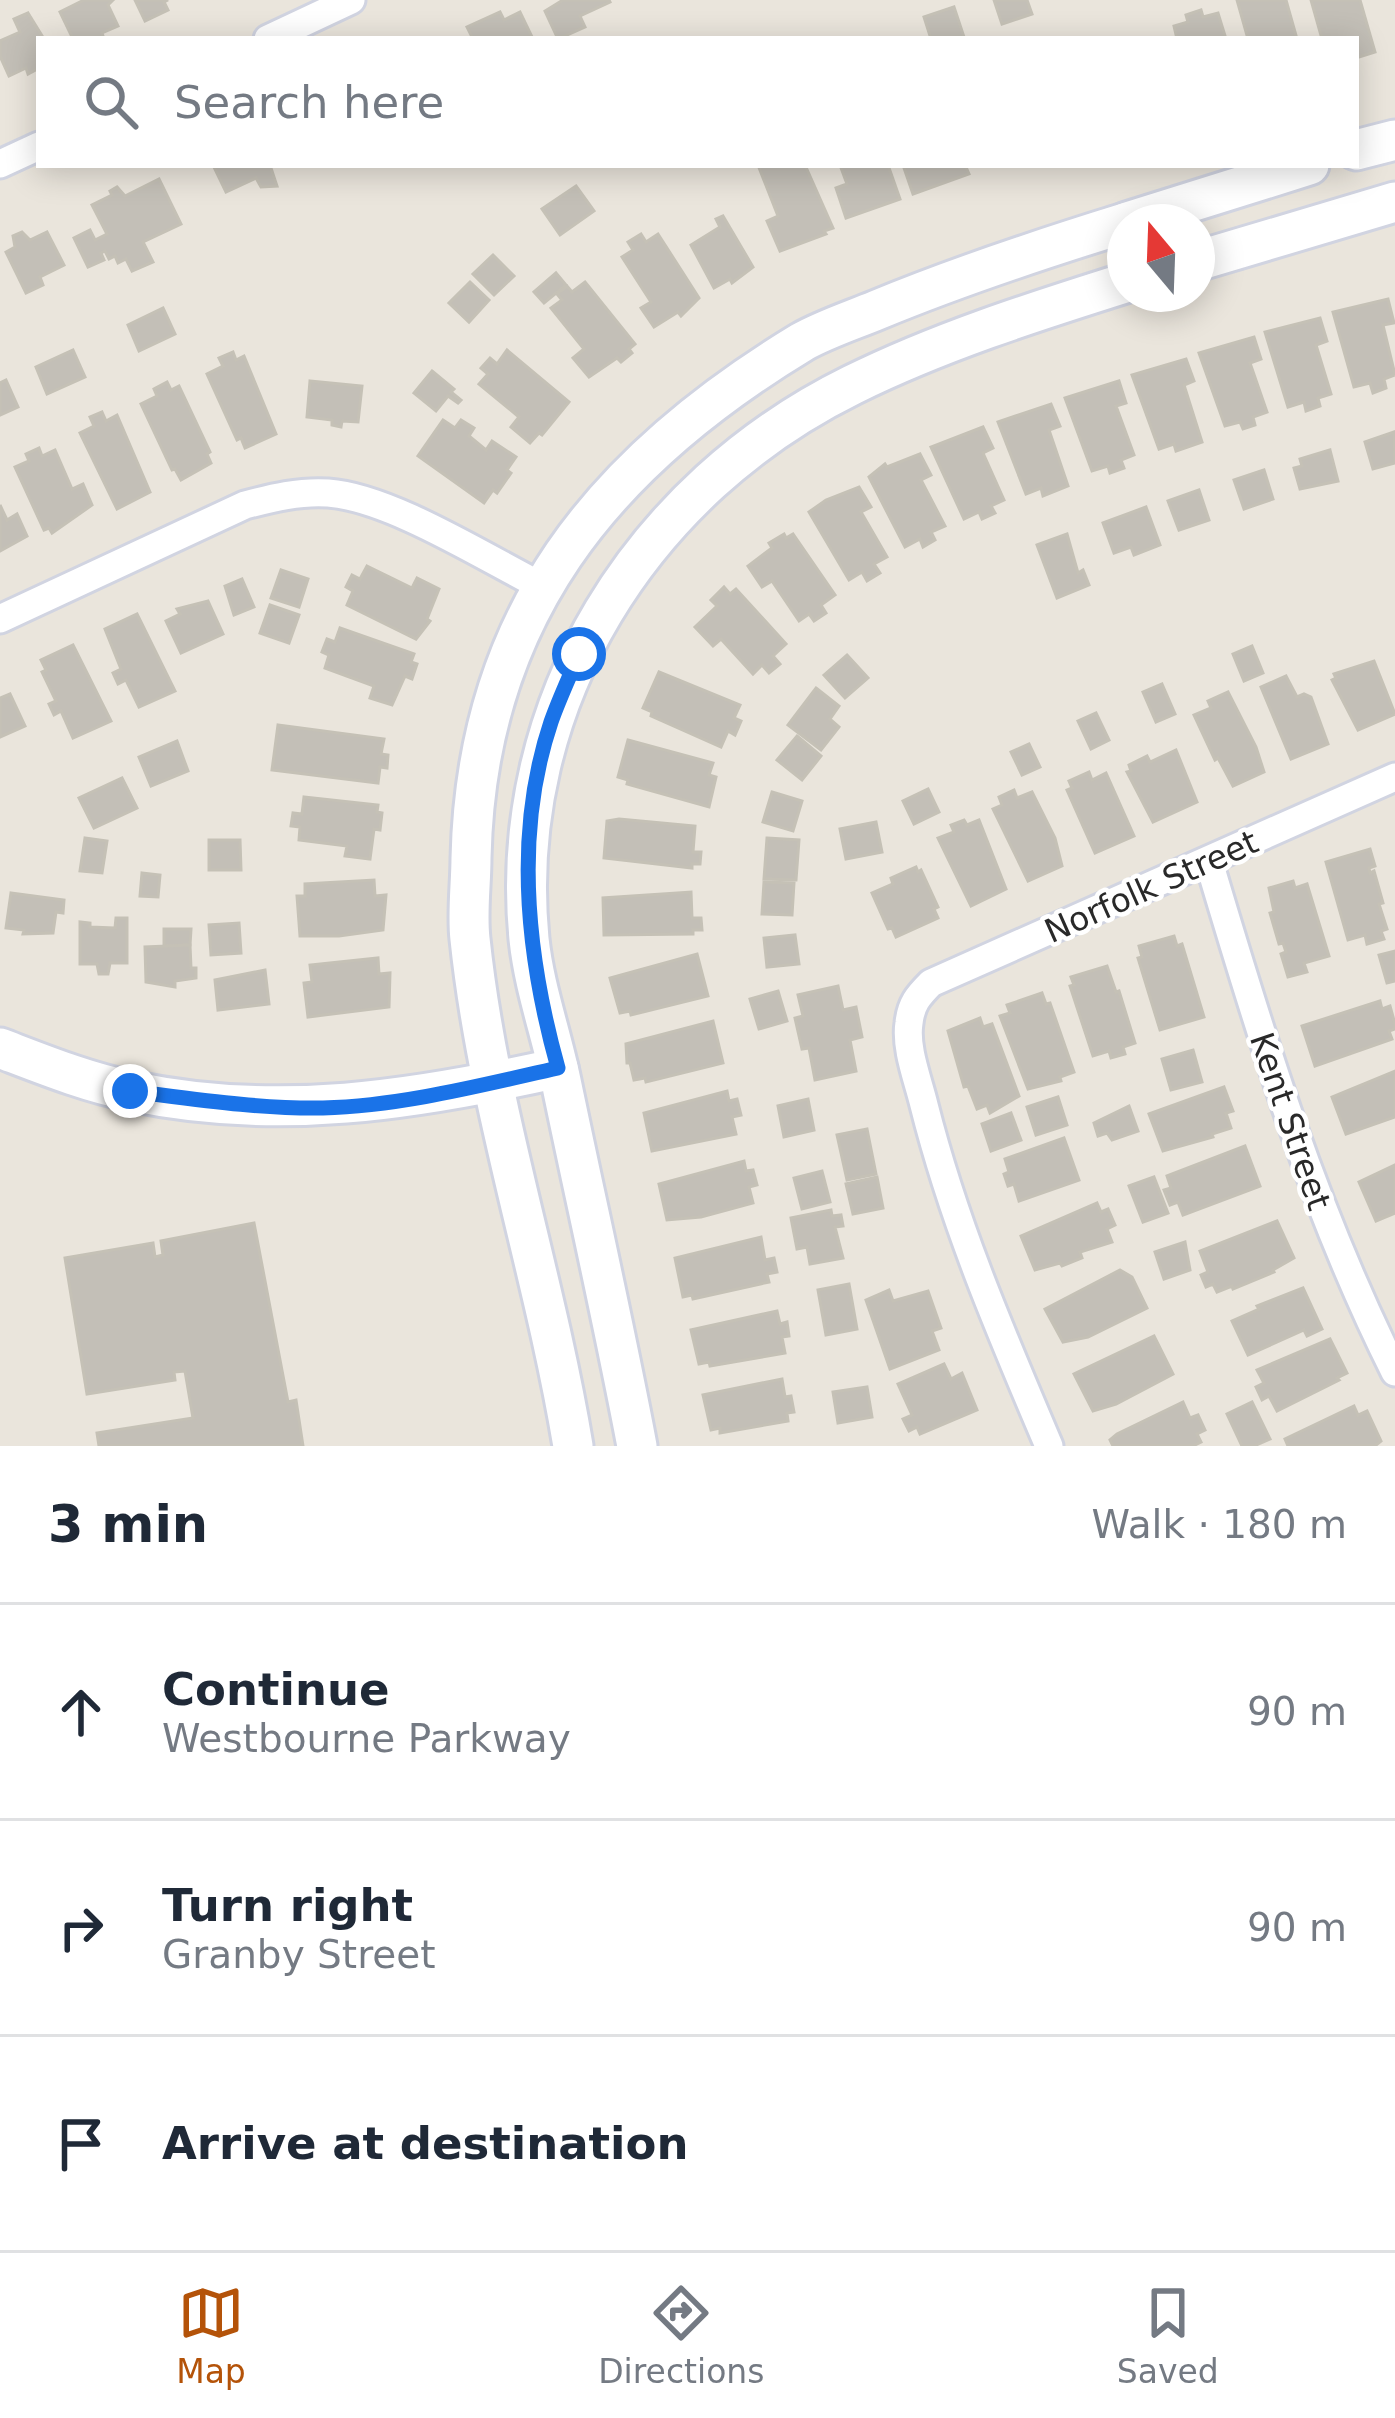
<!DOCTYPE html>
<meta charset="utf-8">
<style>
body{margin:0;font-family:"DejaVu Sans",sans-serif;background:#f2f2f3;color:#1f2937}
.compass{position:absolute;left:1107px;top:204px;width:108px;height:108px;border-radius:50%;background:#fff;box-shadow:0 6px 30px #0003;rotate:341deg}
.stop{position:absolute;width:36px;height:36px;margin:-27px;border:9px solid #1a73e8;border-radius:50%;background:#fff}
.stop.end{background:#1a73e8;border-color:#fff;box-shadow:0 3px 12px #0008}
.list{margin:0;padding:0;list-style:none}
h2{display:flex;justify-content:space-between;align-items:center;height:156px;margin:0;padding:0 48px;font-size:51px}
h2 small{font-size:39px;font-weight:400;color:#747a83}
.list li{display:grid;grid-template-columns:78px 1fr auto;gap:36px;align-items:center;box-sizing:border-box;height:216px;padding:0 48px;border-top:3px solid #e0e1e3}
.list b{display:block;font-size:45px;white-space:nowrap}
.list p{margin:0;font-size:39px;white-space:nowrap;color:#747a83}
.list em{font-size:39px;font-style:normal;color:#747a83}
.icon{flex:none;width:66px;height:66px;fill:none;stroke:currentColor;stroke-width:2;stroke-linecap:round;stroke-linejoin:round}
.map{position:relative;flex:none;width:1395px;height:1446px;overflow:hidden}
.search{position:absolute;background:#fff;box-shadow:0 6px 30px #0003;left:36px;right:36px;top:36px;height:132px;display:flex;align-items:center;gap:30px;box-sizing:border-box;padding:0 42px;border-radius:0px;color:#747a83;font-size:45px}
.sheet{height:804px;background:#fff}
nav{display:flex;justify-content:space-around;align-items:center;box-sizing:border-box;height:168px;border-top:3px solid #e0e1e3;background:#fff;font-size:33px;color:#747a83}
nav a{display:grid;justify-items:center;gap:6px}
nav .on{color:#b45309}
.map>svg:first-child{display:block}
.building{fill:#c3bfb7;stroke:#c5c1b6;stroke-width:3}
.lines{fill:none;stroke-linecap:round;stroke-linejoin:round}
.minor-casing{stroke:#d1d4e1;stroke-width:33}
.secondary-casing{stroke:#d1d4e1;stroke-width:45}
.minor{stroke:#fff;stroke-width:27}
.secondary{stroke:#fff;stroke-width:39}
.route{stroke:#1a73e8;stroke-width:15}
.labels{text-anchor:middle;stroke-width:9;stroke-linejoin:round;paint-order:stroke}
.street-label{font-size:33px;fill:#292929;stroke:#fff}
</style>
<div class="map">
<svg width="1395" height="1446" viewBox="0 0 1395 1446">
<rect width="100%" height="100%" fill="#eae5dc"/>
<g class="building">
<polygon points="84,0 113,0 108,5 118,26 102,33 104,39 73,39 60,12"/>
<polygon points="135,0 168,0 164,2 168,10 145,21"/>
<polygon points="563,0 609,0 610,2 580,16 585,27 558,39 545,11"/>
<polygon points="994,0 1027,0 1032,14 1002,24"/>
<polygon points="1237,0 1286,0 1297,39 1248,39"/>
<polygon points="1311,0 1360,0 1375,52 1356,58 1356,39 1322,39"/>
<polygon points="954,7 964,37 931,39 924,17"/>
<polygon points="1201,10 1203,17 1218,13 1226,39 1177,39 1174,26 1188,22 1186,15"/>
<polygon points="500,12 504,20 520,12 533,39 473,39 467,27"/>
<polygon points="28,13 44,39 39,39 39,68 28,74 26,68 9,76 0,56 0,41 20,32 14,19"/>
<polygon points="213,165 270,165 277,186 261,187 256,178 226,192"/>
<polygon points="758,165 805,165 833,228 824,231 826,234 780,251 767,221 778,216"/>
<polygon points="840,165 888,165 900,199 846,218 836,188 847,184"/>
<polygon points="903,165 965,165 969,174 913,194"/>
<polygon points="159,179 181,224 143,242 153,262 132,271 126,259 118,263 115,256 109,259 105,251 101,253 104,260 88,267 74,238 90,230 95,240 107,234 92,205 112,195 110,191 117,187 125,196"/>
<polygon points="576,186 594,211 560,235 542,209"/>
<polygon points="723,216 753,267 732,283 730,279 714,288 691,245 720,227 716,219"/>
<polygon points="22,232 30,240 47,232 64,265 40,277 43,285 26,293 6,252 15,247 13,236"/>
<polygon points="641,234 646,242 658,234 699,298 681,316 678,312 654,327 641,308 651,302 622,257 633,250 628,242"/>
<polygon points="493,255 514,276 494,295 473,274"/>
<polygon points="556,273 566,285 544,303 534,292"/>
<polygon points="470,282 489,300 469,322 449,303"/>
<polygon points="585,282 635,344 629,349 632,353 621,362 617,358 589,377 573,358 584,349 551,308 562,300 557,294 567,286 572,292"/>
<polygon points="1388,299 1394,323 1383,325 1395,375 1384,379 1386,388 1373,393 1370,383 1354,387 1333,312"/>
<polygon points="163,308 175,334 139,351 128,325"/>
<polygon points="1320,318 1327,341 1316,345 1331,394 1318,398 1320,406 1306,411 1304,402 1288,407 1265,332"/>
<polygon points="1254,337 1261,359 1250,363 1267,412 1253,417 1255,425 1243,429 1240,422 1225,426 1199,353"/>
<polygon points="73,350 85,377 47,394 36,367"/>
<polygon points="507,350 569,402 542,435 539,433 530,443 511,427 519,417 479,384 488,374 481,368 490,358 497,364"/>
<polygon points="233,352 236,360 244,356 276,434 245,448 241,438 237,440 207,374 223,366 219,358"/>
<polygon points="1186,359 1194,381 1184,385 1202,442 1176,451 1174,444 1159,449 1132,375"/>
<polygon points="432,371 454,389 451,392 461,400 458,403 448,396 436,411 414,393"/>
<polygon points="6,380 18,407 0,415 0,383"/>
<polygon points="310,381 362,386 358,422 342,421 341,427 332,425 332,420 307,417"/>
<polygon points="1119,381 1126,403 1116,406 1134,455 1121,460 1124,468 1110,473 1108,466 1092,471 1065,398"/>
<polygon points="167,382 171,390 179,386 210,452 207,454 211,463 181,480 175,469 172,470 141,404 157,396 154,389"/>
<polygon points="1051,404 1060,426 1049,430 1068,486 1043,496 1041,488 1026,494 998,422"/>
<polygon points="102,412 106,421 117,415 150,492 117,509 80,433 94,426 90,417"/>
<polygon points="443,420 455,428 461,420 474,428 469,436 486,450 492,441 516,457 507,470 511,473 497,493 493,490 484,503 418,456"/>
<polygon points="983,427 993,448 983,453 1004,500 991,506 995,513 982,519 979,512 964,519 931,447"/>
<polygon points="1394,432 1395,463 1373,469 1365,442"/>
<polygon points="39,448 42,456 55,450 72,489 83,484 92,505 52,533 49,528 44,530 15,467 29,461 26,454"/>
<polygon points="1330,450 1338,481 1300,489 1294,468 1302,466 1300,459"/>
<polygon points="920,454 931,475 921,480 945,526 931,532 935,540 923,547 920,539 905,547 869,477 885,464 887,467"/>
<polygon points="1264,470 1273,499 1244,509 1234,480"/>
<polygon points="859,487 871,507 861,512 887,557 874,564 880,573 867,581 862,572 849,580 809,512 826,500"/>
<polygon points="1199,490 1209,520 1179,530 1168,501"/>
<polygon points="0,505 7,520 17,514 27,536 0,551"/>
<polygon points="1146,507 1160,545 1134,555 1131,547 1114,553 1103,523"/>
<polygon points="784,534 786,538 793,534 835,595 821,605 826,613 814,621 809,614 799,621 772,581 762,587 748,566 772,548 769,543"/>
<polygon points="1067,534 1078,573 1083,570 1089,585 1057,598 1037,545"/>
<polygon points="367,566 412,588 417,578 439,589 427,619 430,621 416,639 347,605 353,591 346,587 352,575 360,579"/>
<polygon points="281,570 308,579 299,607 271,598"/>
<polygon points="242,579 254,607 234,615 225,586"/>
<polygon points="724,587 730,594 736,589 786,644 773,656 780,664 769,673 762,665 753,674 721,639 713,646 695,627 717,606 711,600"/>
<polygon points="208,601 223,634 181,653 166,621 180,614 177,609"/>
<polygon points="270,605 299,615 289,643 260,633"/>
<polygon points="137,614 175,691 139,707 126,680 118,684 113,673 121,669 105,629"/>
<polygon points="340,628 414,654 411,662 417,664 412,679 405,676 392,705 370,698 374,686 325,668 329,655 322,652 327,639 335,642"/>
<polygon points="73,645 111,721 73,738 61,711 54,715 49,704 56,701 42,672 46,670 41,660"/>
<polygon points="1252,646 1263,673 1244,681 1233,654"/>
<polygon points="847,655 868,678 845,698 824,675"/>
<polygon points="1374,661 1395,714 1358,730 1332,680 1336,678 1334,674"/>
<polygon points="659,672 740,705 734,718 741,721 735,735 728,731 721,747 651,716 652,712 643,708"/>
<polygon points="1286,676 1297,697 1304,694 1311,697 1328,744 1291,759 1261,687"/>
<polygon points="1162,684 1175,714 1156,722 1143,692"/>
<polygon points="816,688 839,706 830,719 839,727 821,750 788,725"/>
<polygon points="1228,692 1256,747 1264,772 1233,786 1218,758 1215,760 1194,715 1211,708 1208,701"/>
<polygon points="10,694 25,726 0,737 0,698"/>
<polygon points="1096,713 1109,740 1091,749 1078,721"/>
<polygon points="278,725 384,739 381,754 388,755 387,768 380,767 378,783 272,770"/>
<polygon points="797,736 821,756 802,780 777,760"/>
<polygon points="628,740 713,763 709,775 716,777 709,807 627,784 628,780 618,777"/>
<polygon points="177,741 188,771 151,786 139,757"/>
<polygon points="1029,744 1040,767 1022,775 1011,752"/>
<polygon points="1176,750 1197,802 1153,822 1127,772 1131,771 1129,765 1147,756 1150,762"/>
<polygon points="1089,772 1092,780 1106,773 1134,836 1095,853 1067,790 1072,788 1069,781"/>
<polygon points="122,778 137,808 94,828 79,798"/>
<polygon points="928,789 939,812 914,824 903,801"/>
<polygon points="1014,790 1017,798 1032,792 1055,838 1062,866 1028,881 993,809 1002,805 999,797"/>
<polygon points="772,792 802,801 793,831 763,822"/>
<polygon points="304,797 378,805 377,812 382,813 380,830 374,829 370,859 345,856 347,846 299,840 300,827 291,826 293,813 302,814"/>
<polygon points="619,819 695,826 693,852 701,852 700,864 692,864 692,868 604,858 607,821"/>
<polygon points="964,820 967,825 979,820 1006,889 971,906 938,838 954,832 951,825"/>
<polygon points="876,822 882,852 846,859 840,829"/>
<polygon points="85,838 107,841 102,873 80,871"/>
<polygon points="767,838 799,840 796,880 764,879"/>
<polygon points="209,840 240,840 241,870 209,870"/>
<polygon points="1370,849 1375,866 1369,868 1370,873 1374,871 1383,903 1379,904 1387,929 1381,931 1384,939 1367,944 1365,935 1348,940 1326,862"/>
<polygon points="916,867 918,872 921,870 938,907 934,909 938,918 896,937 892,928 888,929 872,893 893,884 891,878"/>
<polygon points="142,873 160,875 158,897 140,896"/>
<polygon points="374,880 375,896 386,895 383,930 339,936 300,936 297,896 305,896 305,884"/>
<polygon points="1293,881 1295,888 1307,884 1329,956 1304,963 1307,972 1288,977 1281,954 1286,952 1283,943 1279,944 1270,913 1274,912 1269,888"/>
<polygon points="764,882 794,883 792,915 762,914"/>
<polygon points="691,892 692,918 701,918 702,930 693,930 693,934 604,935 603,898"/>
<polygon points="11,893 64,900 63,913 56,912 53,933 23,934 24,930 6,928"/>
<polygon points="116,918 127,918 127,963 110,963 108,974 99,974 97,964 80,964 80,922 90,923 90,927 115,928"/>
<polygon points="239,923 241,953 211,955 209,925"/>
<polygon points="164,929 191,929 190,945 164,946"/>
<polygon points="795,935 799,964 767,967 764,938"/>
<polygon points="1174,936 1177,946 1182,944 1204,1017 1160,1030 1138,958 1142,957 1139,946"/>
<polygon points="190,945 191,968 196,968 196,978 175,981 175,987 146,982 145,947"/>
<polygon points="1395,951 1395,981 1387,983 1379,955"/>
<polygon points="697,954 708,996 631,1015 630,1011 620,1013 610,978"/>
<polygon points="378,958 379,974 390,973 389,1007 308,1017 304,983 312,982 310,965"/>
<polygon points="1107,966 1116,992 1119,991 1135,1043 1123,1047 1125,1054 1111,1058 1109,1051 1093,1056 1070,986 1074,985 1071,977"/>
<polygon points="265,970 269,1004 218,1010 215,980"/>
<polygon points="838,986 843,1010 856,1007 862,1037 850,1040 856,1071 815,1080 809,1048 802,1049 795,1018 803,1016 798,995"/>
<polygon points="778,991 787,1021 759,1029 750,999"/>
<polygon points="1042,993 1046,1004 1050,1003 1074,1072 1060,1077 1061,1081 1028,1089 1000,1016 1010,1013 1007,1005"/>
<polygon points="1380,1001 1382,1009 1390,1006 1395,1024 1395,1029 1389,1031 1392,1039 1315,1066 1302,1026"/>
<polygon points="980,1018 983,1027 992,1024 1019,1096 990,1113 987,1105 977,1109 968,1086 964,1087 948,1031"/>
<polygon points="713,1021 723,1063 646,1082 645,1078 634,1080 630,1063 627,1063 626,1044"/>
<polygon points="1193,1050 1202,1082 1171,1090 1162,1059"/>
<polygon points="1395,1071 1395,1117 1346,1134 1332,1097"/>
<polygon points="1224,1087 1233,1111 1226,1113 1231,1128 1212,1134 1213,1137 1163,1151 1149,1114"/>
<polygon points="727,1091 729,1101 737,1099 741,1115 732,1117 736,1134 652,1151 644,1113"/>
<polygon points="1058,1097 1067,1125 1036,1135 1027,1107"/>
<polygon points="808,1099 814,1130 784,1137 778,1106"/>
<polygon points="1129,1106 1138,1131 1112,1140 1107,1133 1098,1136 1094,1123"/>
<polygon points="1011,1113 1021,1140 991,1151 982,1124"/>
<polygon points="867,1129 876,1174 847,1180 837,1135"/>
<polygon points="1064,1138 1079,1180 1019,1201 1014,1184 1008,1186 1004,1174 1009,1172 1005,1159"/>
<polygon points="1245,1146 1260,1186 1183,1215 1178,1202 1170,1205 1164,1190 1171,1188 1167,1176"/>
<polygon points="744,1161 746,1171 753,1170 757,1185 749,1187 753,1203 701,1217 667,1220 659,1184"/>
<polygon points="1395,1165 1395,1213 1376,1221 1359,1182"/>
<polygon points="822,1171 830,1202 802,1209 794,1178"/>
<polygon points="877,1177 883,1208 853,1214 846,1184"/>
<polygon points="1154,1177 1168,1213 1143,1222 1129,1186"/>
<polygon points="1097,1203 1101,1212 1108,1209 1115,1225 1107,1229 1112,1242 1080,1252 1082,1258 1062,1266 1060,1263 1035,1270 1021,1236"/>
<polygon points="831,1210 832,1216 841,1215 843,1226 835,1227 843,1258 810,1264 807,1247 797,1249 791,1218"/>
<polygon points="1277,1221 1294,1258 1273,1270 1274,1272 1233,1289 1232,1286 1217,1292 1213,1284 1206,1287 1201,1275 1208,1272 1200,1251"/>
<polygon points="254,1223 288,1402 296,1400 303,1446 99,1446 97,1433 193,1418 185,1371 174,1372 175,1380 87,1394 65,1258 153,1243 155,1257 163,1255 161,1241"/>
<polygon points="761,1237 765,1260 774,1258 777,1272 767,1274 769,1282 693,1299 692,1295 683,1297 675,1258"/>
<polygon points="1185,1242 1190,1270 1164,1279 1155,1252"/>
<polygon points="1120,1270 1132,1277 1147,1308 1088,1337 1063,1342 1045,1309"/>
<polygon points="849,1284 857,1329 826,1335 818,1290"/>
<polygon points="1303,1288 1322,1329 1307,1336 1304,1330 1248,1355 1232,1321 1259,1309 1257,1306"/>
<polygon points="889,1290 893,1301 928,1291 941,1328 932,1331 939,1350 890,1369 866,1300"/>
<polygon points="777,1311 780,1324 787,1322 789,1336 782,1337 785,1353 710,1366 709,1362 699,1364 691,1330"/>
<polygon points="1154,1336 1173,1374 1116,1404 1093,1411 1074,1374"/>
<polygon points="1330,1339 1347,1373 1337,1378 1339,1380 1277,1411 1269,1396 1262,1400 1256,1387 1264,1383 1257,1370"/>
<polygon points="944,1364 951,1379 962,1373 977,1410 920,1434 917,1427 909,1431 903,1419 912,1415 898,1384"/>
<polygon points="782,1379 785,1397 791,1396 794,1412 787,1413 788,1421 720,1433 720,1428 711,1430 703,1395"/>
<polygon points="867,1387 872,1417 838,1423 833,1392"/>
<polygon points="1183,1402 1190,1418 1198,1415 1205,1430 1197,1434 1201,1442 1193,1446 1113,1446 1110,1440 1117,1434"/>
<polygon points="1252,1402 1270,1439 1254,1446 1242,1446 1227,1414"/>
<polygon points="1354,1406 1358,1415 1367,1411 1381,1441 1375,1446 1288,1446 1285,1439"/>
</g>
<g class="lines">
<defs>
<g id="minor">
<polyline points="268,39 351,0"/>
<polyline points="0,164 39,146"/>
<path d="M0,619L245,505C272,498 300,491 328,493C389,497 484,557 541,586"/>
<path d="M1209,862C1261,1037 1313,1208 1395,1372"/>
<path d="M1049,1446C1001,1333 954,1224 924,1105C918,1080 905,1048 909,1023C911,1004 918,996 931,983L1395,777"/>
</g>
<g id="secondary">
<polyline points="1356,150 1395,140"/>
<polyline points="1127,222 1309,165"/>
<polyline points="1197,261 1395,202"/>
<path d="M0,1048C42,1064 86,1082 131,1091C277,1122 415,1100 558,1068"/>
<path d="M573,1446C545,1276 488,1111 470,939C467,913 471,884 471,858C476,617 602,463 802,342C825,329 853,320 877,310C959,276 1041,249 1125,223"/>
<path d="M637,1446C614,1324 586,1202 561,1081C551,1033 534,987 529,939C506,702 643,488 852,385C939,342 1033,312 1125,283"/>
</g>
</defs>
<use href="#minor" class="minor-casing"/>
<use href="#secondary" class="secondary-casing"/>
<use href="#minor" class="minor"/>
<use href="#secondary" class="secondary"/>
</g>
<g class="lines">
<path class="route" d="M130,1091C194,1099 258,1109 323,1108C401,1106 482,1085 558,1068C527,957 513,835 551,722C559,699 570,676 579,654"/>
</g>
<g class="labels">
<g class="street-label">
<text transform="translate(1151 886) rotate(-24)" y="12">Norfolk Street</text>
<text transform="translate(1291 1121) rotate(71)" y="12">Kent Street</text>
</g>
</g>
</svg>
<svg class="compass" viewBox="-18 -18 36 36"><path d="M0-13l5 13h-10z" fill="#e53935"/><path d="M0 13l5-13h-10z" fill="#747a83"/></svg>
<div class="stop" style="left:579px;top:654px"></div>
<div class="stop end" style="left:130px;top:1091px"></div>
<div class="search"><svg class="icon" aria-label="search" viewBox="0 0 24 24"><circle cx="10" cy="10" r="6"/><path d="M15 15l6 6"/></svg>Search here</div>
</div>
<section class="sheet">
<h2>3 min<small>Walk · 180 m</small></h2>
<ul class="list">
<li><svg class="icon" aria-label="ahead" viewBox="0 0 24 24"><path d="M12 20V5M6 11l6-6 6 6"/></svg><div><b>Continue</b><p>Westbourne Parkway</p></div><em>90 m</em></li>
<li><svg class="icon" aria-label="right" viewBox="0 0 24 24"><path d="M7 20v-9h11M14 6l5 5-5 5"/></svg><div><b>Turn right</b><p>Granby Street</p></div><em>90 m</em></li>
<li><svg class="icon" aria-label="arrive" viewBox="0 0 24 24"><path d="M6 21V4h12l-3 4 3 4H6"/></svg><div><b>Arrive at destination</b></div></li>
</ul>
</section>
<nav>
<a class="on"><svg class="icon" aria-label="map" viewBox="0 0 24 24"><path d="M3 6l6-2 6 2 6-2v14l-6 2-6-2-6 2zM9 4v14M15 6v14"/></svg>Map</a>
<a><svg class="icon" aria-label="directions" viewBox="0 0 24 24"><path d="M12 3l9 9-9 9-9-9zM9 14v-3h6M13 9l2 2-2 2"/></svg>Directions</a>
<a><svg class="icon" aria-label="saved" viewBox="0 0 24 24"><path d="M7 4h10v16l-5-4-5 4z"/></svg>Saved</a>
</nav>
